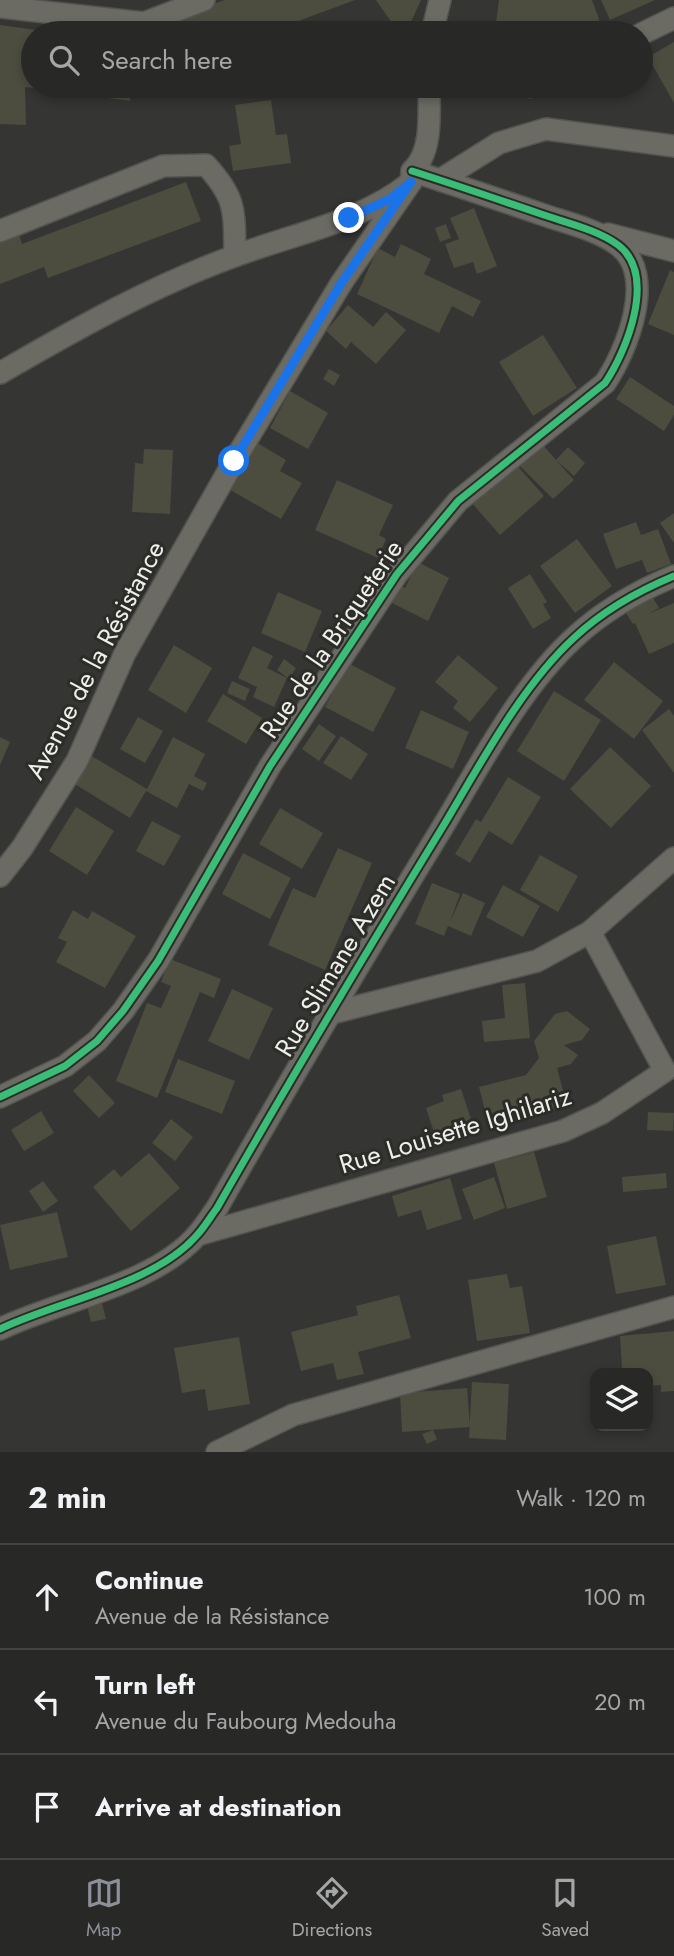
<!DOCTYPE html>
<meta charset="utf-8">
<style>
body{margin:0;font-family:Jost,sans-serif;background:#30302e;color:#f1f3f6}
.controls{position:absolute;right:21px;bottom:21px;display:grid;overflow:hidden;border-radius:14px;box-shadow:0 4px 10px #0003}
.controls button{width:63px;height:63px;display:grid;place-items:center;padding:0;border:0;border-bottom:2px solid #444443;background:#282826;color:#f1f3f6;font:35px sans-serif}
.stop{position:absolute;width:21px;height:21px;margin:-16px;border:5px solid #1a73e8;border-radius:50%;background:#fff}
.stop.end{background:#1a73e8;border-color:#fff;box-shadow:0 2px 7px #0008}
.list{margin:0;padding:0;list-style:none}
h2{display:flex;justify-content:space-between;align-items:center;height:91px;margin:0;padding:0 28px;font-size:30px}
h2 small{font-size:23px;font-weight:400;color:#a5a6a7}
.list li{display:grid;grid-template-columns:46px 1fr auto;gap:21px;align-items:center;box-sizing:border-box;height:105px;padding:0 28px;border-top:2px solid #444443}
.list b{display:block;font-size:26px;white-space:nowrap}
.list p{margin:0;font-size:23px;white-space:nowrap;color:#a5a6a7}
.list em{font-size:23px;font-style:normal;color:#a5a6a7}
.icon{flex:none;width:38px;height:38px;fill:none;stroke:currentColor;stroke-width:2;stroke-linecap:round;stroke-linejoin:round}
.map{position:relative;flex:none;width:674px;height:1452px;overflow:hidden}
.search{position:absolute;background:#282826;box-shadow:0 4px 10px #0003;left:21px;right:21px;top:21px;height:77px;display:flex;align-items:center;gap:18px;box-sizing:border-box;padding:0 24px;border-radius:38px;color:#a5a6a7;font-size:26px}
.sheet{height:406px;background:#282826}
nav{display:flex;justify-content:space-around;align-items:center;box-sizing:border-box;height:98px;border-top:2px solid #444443;background:#282826;font-size:19px;color:#a5a6a7}
nav a{display:grid;justify-items:center;gap:4px}
nav .on{color:#8c9099}
.map>svg:first-child{display:block}
.building{fill:#4c4c3f}
.lines{fill:none;stroke-linecap:round;stroke-linejoin:round}
.street-casing{stroke:#535350;stroke-width:24}
.street{stroke:#6b6b64;stroke-width:21}
.cycleway-casing{stroke:#2c2c28;stroke-width:11}
.cycleway{stroke:#3abd76;stroke-width:7}
.route{stroke:#1a73e8;stroke-width:9}
.labels{text-anchor:middle;stroke-width:6;stroke-linejoin:round;paint-order:stroke}
.street-label{font-size:26px;fill:#eeeeeb;stroke:#2c2c28}
</style>
<div class="map">
<svg width="674" height="1452" viewBox="0 0 674 1452">
<rect width="100%" height="100%" fill="#353533"/>
<g class="building">
<polygon points="225,0 355,0 266,33 136,33 135,30"/>
<polygon points="376,0 421,0 406,33 399,33"/>
<polygon points="499,0 592,0 599,19 597,28 584,33 534,33 530,23 520,27 496,23"/>
<polygon points="601,0 655,0 610,20"/>
<polygon points="0,25 51,32 33,33 33,86 132,86 130,101 25,87 26,125 0,124"/>
<polygon points="674,42 674,103 648,57"/>
<polygon points="500,86 556,86 556,90 531,99 503,94"/>
<polygon points="271,100 276,135 287,134 291,163 233,171 229,146 241,144 235,105"/>
<polygon points="186,182 201,221 48,278 44,267 0,284 0,238 18,231 22,244"/>
<polygon points="474,208 497,266 477,274 473,262 454,268 445,244 459,239 450,218"/>
<polygon points="446,224 451,238 440,242 435,228"/>
<polygon points="401,244 431,259 424,274 481,301 473,317 452,306 439,333 357,294 378,248 395,257"/>
<polygon points="670,270 674,272 674,335 648,324"/>
<polygon points="348,305 373,327 386,312 406,330 376,364 351,342 346,349 326,331"/>
<polygon points="543,335 577,388 533,416 499,362"/>
<polygon points="329,369 340,375 334,386 323,379"/>
<polygon points="630,377 674,406 674,415 664,431 616,399"/>
<polygon points="290,391 328,413 308,449 270,428"/>
<polygon points="254,441 286,460 280,471 302,483 281,519 227,488"/>
<polygon points="543,445 556,460 568,447 585,463 574,476 556,460 574,480 553,499 519,465"/>
<polygon points="144,449 173,450 170,514 132,512 135,463 143,464"/>
<polygon points="514,462 544,496 500,535 470,501"/>
<polygon points="337,480 393,505 379,535 386,539 378,558 315,530"/>
<polygon points="674,513 674,543 660,523"/>
<polygon points="636,522 641,535 658,529 671,564 647,573 642,560 616,569 603,534"/>
<polygon points="577,539 612,586 575,613 540,566"/>
<polygon points="418,562 449,578 428,621 392,603 401,586 405,588"/>
<polygon points="530,574 547,602 543,604 551,618 533,629 508,588"/>
<polygon points="278,592 322,611 305,652 261,633"/>
<polygon points="650,593 659,608 648,614 674,603 674,643 649,654 635,623 633,624 623,609"/>
<polygon points="174,645 212,668 186,713 148,690"/>
<polygon points="253,646 273,656 267,668 287,678 274,707 253,697 257,687 238,678"/>
<polygon points="458,655 498,688 470,722 453,708 458,701 435,682"/>
<polygon points="284,659 296,668 289,679 277,670"/>
<polygon points="614,662 663,701 634,739 584,700"/>
<polygon points="348,663 396,688 373,732 325,707"/>
<polygon points="232,681 250,689 245,701 227,693"/>
<polygon points="554,691 601,720 564,781 517,751"/>
<polygon points="223,694 262,718 246,744 207,721"/>
<polygon points="669,709 674,716 674,773 642,730"/>
<polygon points="421,710 469,732 453,769 405,748"/>
<polygon points="138,717 163,731 145,763 120,749"/>
<polygon points="319,724 336,736 319,761 302,749"/>
<polygon points="341,736 368,754 351,780 323,763"/>
<polygon points="0,737 10,742 0,765"/>
<polygon points="173,737 205,754 194,776 207,783 203,791 189,784 177,808 146,791 130,818 73,783 90,755 147,789"/>
<polygon points="610,747 651,786 611,828 570,789"/>
<polygon points="508,777 541,797 512,845 489,831 470,863 455,854 476,819 481,822"/>
<polygon points="76,807 114,831 87,875 49,851"/>
<polygon points="280,808 323,833 302,869 259,844"/>
<polygon points="152,821 181,836 164,866 136,851"/>
<polygon points="338,848 372,863 325,970 268,945 293,888 315,898"/>
<polygon points="243,853 291,878 270,919 222,894"/>
<polygon points="540,855 578,876 558,912 520,890"/>
<polygon points="432,883 460,894 450,922 463,893 485,903 471,936 448,926 444,936 415,924"/>
<polygon points="503,885 540,906 523,937 486,917"/>
<polygon points="73,910 88,919 92,911 136,936 105,988 56,962 67,942 58,938"/>
<polygon points="170,959 221,979 214,998 200,992 157,1098 116,1081 147,1003 161,1008 171,986 161,982"/>
<polygon points="525,983 530,1038 484,1042 482,1021 505,1018 502,985"/>
<polygon points="232,989 273,1008 249,1060 208,1041"/>
<polygon points="567,1011 590,1029 582,1040 564,1045 578,1055 571,1064 557,1068 567,1106 555,1110 546,1103 487,1119 479,1087 526,1075 539,1058 534,1041 555,1014"/>
<polygon points="178,1059 235,1081 222,1114 165,1092"/>
<polygon points="89,1075 115,1103 99,1118 73,1091"/>
<polygon points="461,1089 473,1125 436,1138 426,1108 444,1101 442,1095"/>
<polygon points="41,1111 54,1133 24,1151 11,1130"/>
<polygon points="648,1112 674,1113 673,1131 647,1130"/>
<polygon points="171,1119 193,1137 175,1161 152,1143"/>
<polygon points="534,1152 547,1197 507,1209 494,1163"/>
<polygon points="149,1153 180,1188 131,1231 93,1187 114,1169 121,1177"/>
<polygon points="666,1173 667,1188 623,1192 622,1177"/>
<polygon points="494,1177 505,1208 474,1220 462,1189"/>
<polygon points="450,1178 462,1219 427,1230 421,1210 398,1217 392,1196"/>
<polygon points="43,1181 58,1201 43,1212 29,1191"/>
<polygon points="57,1212 68,1257 10,1270 0,1225"/>
<polygon points="656,1236 666,1285 616,1294 607,1246"/>
<polygon points="507,1274 510,1288 522,1286 530,1333 477,1341 468,1280"/>
<polygon points="399,1295 411,1338 358,1352 364,1374 337,1380 333,1363 301,1371 291,1332 358,1315 356,1306"/>
<polygon points="102,1303 106,1319 91,1322 87,1306"/>
<polygon points="674,1331 674,1391 661,1392 661,1385 648,1386 648,1373 640,1373 640,1368 622,1369 620,1336"/>
<polygon points="239,1337 250,1404 208,1411 205,1389 182,1393 174,1348"/>
<polygon points="472,1382 509,1384 506,1440 469,1438"/>
<polygon points="467,1388 470,1427 402,1432 400,1393"/>
<polygon points="433,1430 437,1439 427,1444 422,1434"/>
</g>
<g class="lines">
<defs>
<g id="street">
<polyline points="0,7 144,23 204,0"/>
<polyline points="432,33 440,0"/>
<polyline points="641,34 674,18"/>
<polyline points="440,180 499,143 546,129 674,146"/>
<path d="M0,231L163,166L206,165C237,199 234,211 235,255"/>
<polyline points="608,234 674,251"/>
<path d="M0,373C76,329 152,286 235,256C295,233 360,223 411,182L412,171C433,152 429,113 429,86"/>
<polyline points="0,876 22,848 77,761 125,653 234,461 342,282 411,182"/>
<polyline points="590,932 674,858"/>
<path d="M0,1097L65,1066L97,1041L123,1011L158,961L270,766L397,574L458,501L605,383C626,352 658,275 618,245C598,230 567,223 544,215C500,200 456,185 412,171"/>
<polyline points="197,1235 563,1131 602,1113 665,1071 590,932 537,961 328,1014"/>
<path d="M0,1329C60,1300 155,1285 198,1234C205,1226 211,1216 217,1208C290,1080 365,954 442,828C480,765 521,686 575,637C604,610 638,591 674,576"/>
<polyline points="217,1452 293,1415 674,1307"/>
</g>
</defs>
<use href="#street" class="street-casing"/>
<use href="#street" class="street"/>
<defs>
<g id="cycleway">
<path d="M0,1097L65,1066L97,1041L123,1011L158,961L270,766L397,574L458,501L605,383C626,352 658,275 618,245C598,230 567,223 544,215C500,200 456,185 412,171"/>
<path d="M0,1329C60,1300 155,1285 198,1234C205,1226 211,1216 217,1208C290,1080 365,954 442,828C480,765 521,686 575,637C604,610 638,591 674,576"/>
</g>
</defs>
<use href="#cycleway" class="cycleway-casing"/>
<use href="#cycleway" class="cycleway"/>
</g>
<g class="lines">
<polyline class="route" points="234,461 342,282 411,182 390,199 349,218"/>
</g>
<g class="labels">
<g class="street-label">
<text transform="translate(331 639) rotate(-56)" y="9">Rue de la Briqueterie</text>
<text transform="translate(95 660) rotate(-62)" y="9">Avenue de la Résistance</text>
<text transform="translate(335 965) rotate(-59)" y="9">Rue Slimane Azem</text>
<text transform="translate(455 1130) rotate(-17)" y="9">Rue Louisette Ighilariz</text>
</g>
</g>
</svg>
<div class="controls">
<button><svg class="icon" aria-label="layers" viewBox="0 0 24 24"><path d="M12 4l9 5-9 5-9-5zM3 14l9 5 9-5"/></svg></button>
</div>
<div class="stop" style="left:234px;top:461px"></div>
<div class="stop end" style="left:349px;top:218px"></div>
<div class="search"><svg class="icon" aria-label="search" viewBox="0 0 24 24"><circle cx="10" cy="10" r="6"/><path d="M15 15l6 6"/></svg>Search here</div>
</div>
<section class="sheet">
<h2>2 min<small>Walk · 120 m</small></h2>
<ul class="list">
<li><svg class="icon" aria-label="ahead" viewBox="0 0 24 24"><path d="M12 20V5M6 11l6-6 6 6"/></svg><div><b>Continue</b><p>Avenue de la Résistance</p></div><em>100 m</em></li>
<li><svg class="icon" aria-label="left" viewBox="0 0 24 24"><path d="M17 20v-9H6M10 6l-5 5 5 5"/></svg><div><b>Turn left</b><p>Avenue du Faubourg Medouha</p></div><em>20 m</em></li>
<li><svg class="icon" aria-label="arrive" viewBox="0 0 24 24"><path d="M6 21V4h12l-3 4 3 4H6"/></svg><div><b>Arrive at destination</b></div></li>
</ul>
</section>
<nav>
<a class="on"><svg class="icon" aria-label="map" viewBox="0 0 24 24"><path d="M3 6l6-2 6 2 6-2v14l-6 2-6-2-6 2zM9 4v14M15 6v14"/></svg>Map</a>
<a><svg class="icon" aria-label="directions" viewBox="0 0 24 24"><path d="M12 3l9 9-9 9-9-9zM9 14v-3h6M13 9l2 2-2 2"/></svg>Directions</a>
<a><svg class="icon" aria-label="saved" viewBox="0 0 24 24"><path d="M7 4h10v16l-5-4-5 4z"/></svg>Saved</a>
</nav>
